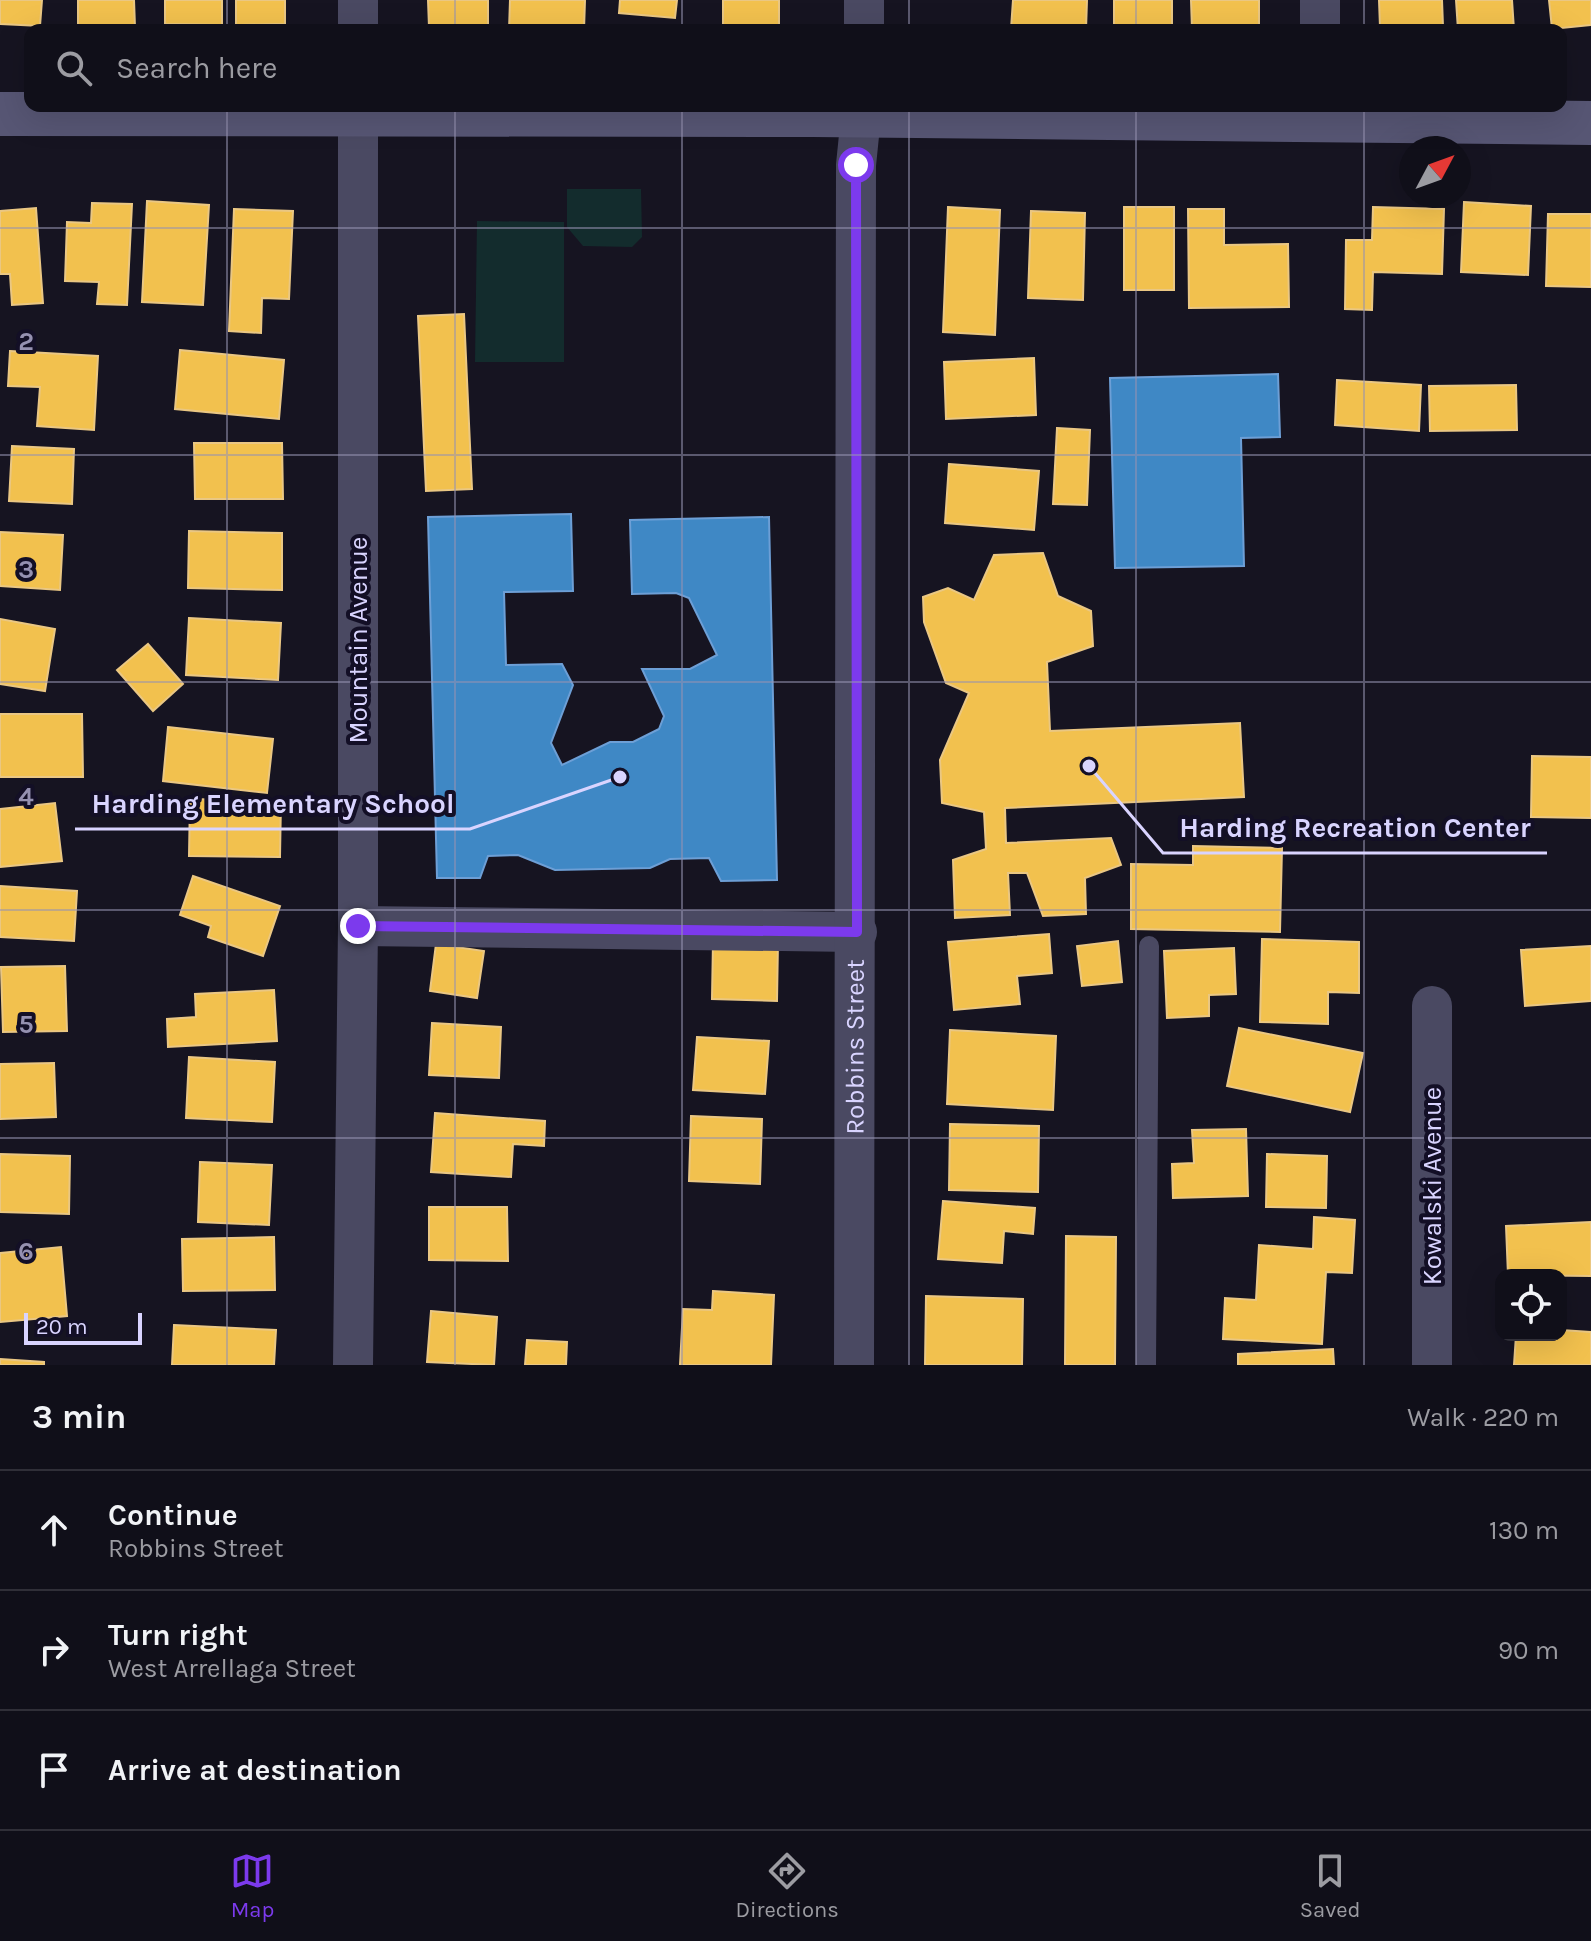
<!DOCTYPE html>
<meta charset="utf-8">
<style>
body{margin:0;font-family:Karla,sans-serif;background:#1e1d26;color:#f1f3f6}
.controls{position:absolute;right:24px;bottom:24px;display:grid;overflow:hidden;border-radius:16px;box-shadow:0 8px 32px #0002}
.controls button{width:72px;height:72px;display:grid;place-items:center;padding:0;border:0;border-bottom:2px solid #302f38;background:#100f19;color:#f1f3f6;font:40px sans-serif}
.compass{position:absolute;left:1399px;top:136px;width:72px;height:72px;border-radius:50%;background:#100f19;box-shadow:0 8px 32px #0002;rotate:49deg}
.scale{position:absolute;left:24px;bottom:20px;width:118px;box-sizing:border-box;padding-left:8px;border:4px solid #d9d4ff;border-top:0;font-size:22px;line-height:28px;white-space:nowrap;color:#d9d4ff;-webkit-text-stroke:6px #130f26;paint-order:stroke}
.stop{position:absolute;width:24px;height:24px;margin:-18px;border:6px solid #7c3aed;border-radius:50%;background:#fff}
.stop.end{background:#7c3aed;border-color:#fff;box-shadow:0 2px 8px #0008}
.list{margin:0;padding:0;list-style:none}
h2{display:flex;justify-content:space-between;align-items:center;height:104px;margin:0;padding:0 32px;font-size:34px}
h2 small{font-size:26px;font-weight:400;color:#9c9ca2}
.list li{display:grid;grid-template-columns:52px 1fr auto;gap:24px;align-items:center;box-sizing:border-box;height:120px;padding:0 32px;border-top:2px solid #302f38}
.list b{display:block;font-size:30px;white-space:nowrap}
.list p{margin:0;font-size:26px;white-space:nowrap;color:#9c9ca2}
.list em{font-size:26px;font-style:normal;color:#9c9ca2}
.icon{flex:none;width:44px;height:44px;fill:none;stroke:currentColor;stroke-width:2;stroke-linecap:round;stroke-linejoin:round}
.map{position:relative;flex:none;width:1591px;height:1365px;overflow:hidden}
.search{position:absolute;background:#100f19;box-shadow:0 8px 32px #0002;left:24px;right:24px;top:24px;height:88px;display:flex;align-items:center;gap:20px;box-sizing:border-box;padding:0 28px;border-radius:16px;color:#9c9ca2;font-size:30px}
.sheet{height:464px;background:#100f19}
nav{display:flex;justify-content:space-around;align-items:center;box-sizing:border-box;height:112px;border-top:2px solid #302f38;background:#100f19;font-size:22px;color:#9c9ca2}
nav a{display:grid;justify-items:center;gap:4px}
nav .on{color:#7c3aed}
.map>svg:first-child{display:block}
.green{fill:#132c2d}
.homes{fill:#f2c14e;stroke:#eac783;stroke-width:2}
.schools{fill:#3f88c5;stroke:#6d9fd6;stroke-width:2}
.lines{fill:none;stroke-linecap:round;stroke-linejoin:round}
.lane{stroke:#4a4962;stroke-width:20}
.street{stroke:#4a4962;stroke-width:40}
.secondary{stroke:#575674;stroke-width:44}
.route{stroke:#7c3aed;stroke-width:10}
.grid{fill:none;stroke:#9591b1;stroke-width:2;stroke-opacity:0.55}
.labels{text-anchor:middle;stroke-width:8;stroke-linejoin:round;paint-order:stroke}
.street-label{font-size:26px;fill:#d9d4ff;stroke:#130f26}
.grid-label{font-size:26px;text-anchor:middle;font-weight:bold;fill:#9591b1;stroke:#130f26;stroke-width:8;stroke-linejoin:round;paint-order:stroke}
.leader{fill:none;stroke:#d9d4ff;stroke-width:3}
.callout-dot{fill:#d9d4ff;stroke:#130f26;stroke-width:3}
.callout-label{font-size:28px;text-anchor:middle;font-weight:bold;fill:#d9d4ff;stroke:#130f26;stroke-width:8;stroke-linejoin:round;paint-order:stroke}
</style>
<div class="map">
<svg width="1591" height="1365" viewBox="0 0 1591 1365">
<rect width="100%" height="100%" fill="#161421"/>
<g class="green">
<polygon points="567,189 641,189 642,237 632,247 583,246 567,227"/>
<polygon points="477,221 564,222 564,362 475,362"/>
</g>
<g class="homes">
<polygon points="0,0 42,0 40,26 0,24"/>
<polygon points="78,0 134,0 135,27 78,28"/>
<polygon points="165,0 222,0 222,25 165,24"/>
<polygon points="236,0 285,0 285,24 236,25"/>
<polygon points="428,0 488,0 488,26 429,27"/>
<polygon points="510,0 585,0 584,30 509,30"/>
<polygon points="620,0 677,0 675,18 619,13"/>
<rect x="723" y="0" width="56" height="30"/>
<polygon points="1013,0 1087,0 1086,30 1011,29"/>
<rect x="1114" y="0" width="58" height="30"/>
<polygon points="1191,0 1259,0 1259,30 1192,30"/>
<polygon points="1379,0 1442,0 1443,26 1380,27"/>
<polygon points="1456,0 1512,0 1514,30 1458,30"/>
<polygon points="1549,0 1591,0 1591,25 1552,29"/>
<polygon points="147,201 209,205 203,305 142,302"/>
<polygon points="1464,202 1531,206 1528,275 1461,272"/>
<polygon points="92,203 132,204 127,305 97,304 99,282 65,281 67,222 91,223"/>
<polygon points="948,207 1000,210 995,335 943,332"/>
<rect x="1124" y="207" width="50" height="83"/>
<polygon points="1373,207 1444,209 1442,274 1373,272 1372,310 1345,309 1346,240 1372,240"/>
<polygon points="36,208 43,303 12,305 10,274 0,274 0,211"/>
<polygon points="234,209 293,211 289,299 262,298 261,333 229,331"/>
<polygon points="1188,209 1224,209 1224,245 1288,244 1289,307 1189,308"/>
<polygon points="1031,211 1085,213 1083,300 1028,298"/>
<polygon points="1548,214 1591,214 1591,287 1546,286"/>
<polygon points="464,314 472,489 426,491 418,316"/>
<polygon points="180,350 284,360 279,419 175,409"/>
<polygon points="10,351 98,356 94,430 37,426 40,387 8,386"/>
<polygon points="1034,358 1036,415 946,419 944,362"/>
<polygon points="1337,380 1421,385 1419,431 1335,425"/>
<polygon points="1516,385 1517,430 1430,431 1429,386"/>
<polygon points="1057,428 1090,430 1087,505 1053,504"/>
<polygon points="194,443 282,443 283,499 195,499"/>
<polygon points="12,446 74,449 72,504 9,501"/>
<polygon points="949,464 1039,471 1034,530 945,523"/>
<polygon points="189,531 282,533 282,590 188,588"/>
<polygon points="0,532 63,535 60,590 0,586"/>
<polygon points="1043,553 1058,596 1091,611 1093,646 1047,662 1050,731 1240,723 1244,797 1005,808 1006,843 1111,838 1121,865 1085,878 1086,914 1043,916 1027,873 1008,873 1010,915 955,918 953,860 986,849 984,812 942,803 940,760 969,693 946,683 924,622 923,597 948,588 974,600 994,555"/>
<polygon points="189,618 281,623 278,680 186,675"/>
<polygon points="0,619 55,629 45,691 0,684"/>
<polygon points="148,644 183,684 153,711 117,670"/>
<polygon points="0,714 82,714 83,777 0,777"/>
<polygon points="168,727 273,739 267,793 163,781"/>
<polygon points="1532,756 1591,757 1591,818 1531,817"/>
<polygon points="190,799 281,801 280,857 189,856"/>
<polygon points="55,803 62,861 0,867 0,809"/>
<polygon points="1193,846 1282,848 1280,932 1131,929 1131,864 1193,865"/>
<polygon points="193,876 280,906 263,956 208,937 211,926 180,915"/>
<polygon points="0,886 77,891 74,941 0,937"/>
<polygon points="1049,934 1052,973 1017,976 1020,1004 954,1010 948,942"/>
<polygon points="1262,939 1359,942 1359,993 1328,992 1328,1024 1260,1022"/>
<polygon points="713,941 778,942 777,1001 712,999"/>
<polygon points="1118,941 1122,982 1082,986 1077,946"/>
<polygon points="436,944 484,951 477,998 430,991"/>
<polygon points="1591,946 1591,1001 1525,1006 1521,950"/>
<polygon points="1234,948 1236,994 1209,995 1209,1016 1167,1018 1164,951"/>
<polygon points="65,966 67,1031 3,1032 1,967"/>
<polygon points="274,990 277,1041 168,1047 167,1019 196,1017 195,994"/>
<polygon points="432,1023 501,1027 499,1078 429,1075"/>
<polygon points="1239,1028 1363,1053 1350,1112 1227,1086"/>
<polygon points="950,1030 1056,1036 1053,1110 947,1104"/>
<polygon points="697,1037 769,1041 765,1094 693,1090"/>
<polygon points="189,1057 275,1062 272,1122 186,1118"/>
<polygon points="54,1063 56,1117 0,1119 0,1064"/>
<polygon points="435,1113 545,1121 544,1146 513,1144 511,1177 431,1172"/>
<polygon points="691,1116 762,1119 760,1184 689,1181"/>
<polygon points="950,1124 1039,1126 1038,1192 949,1190"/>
<polygon points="1246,1129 1248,1196 1173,1198 1172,1164 1194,1163 1192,1130"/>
<polygon points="0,1154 70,1156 69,1214 0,1212"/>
<polygon points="1267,1154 1327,1156 1326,1208 1266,1207"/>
<polygon points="200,1162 272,1165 269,1225 198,1222"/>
<polygon points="943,1201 1035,1208 1033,1234 1004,1231 1002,1263 938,1259"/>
<polygon points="429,1207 507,1207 508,1261 429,1260"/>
<polygon points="1314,1217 1355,1220 1352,1273 1326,1272 1322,1344 1223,1339 1225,1298 1256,1300 1259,1245 1313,1249"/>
<polygon points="1591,1222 1591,1276 1508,1275 1506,1226"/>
<polygon points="1066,1236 1116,1237 1115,1365 1065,1365"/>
<polygon points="274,1237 275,1290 183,1291 182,1239"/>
<polygon points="61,1247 67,1316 0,1322 0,1253"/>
<polygon points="713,1291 774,1295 771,1365 680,1365 683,1309 712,1310"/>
<polygon points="926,1296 1023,1299 1022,1365 925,1365"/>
<polygon points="431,1311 497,1317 494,1365 427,1362"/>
<polygon points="174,1325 276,1330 274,1365 172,1365"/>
<polygon points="1561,1330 1591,1332 1591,1365 1514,1365 1516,1335 1561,1335"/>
<polygon points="527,1340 567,1342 566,1365 525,1365"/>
<polygon points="1333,1349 1334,1365 1238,1365 1238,1354"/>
<polygon points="0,1359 44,1362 44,1365 0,1365"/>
</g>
<g class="schools">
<polygon points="1278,374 1280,437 1241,438 1244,566 1115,568 1110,378"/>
<polygon points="571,514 573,591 504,592 506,665 562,664 573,685 551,743 562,765 610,742 633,742 659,729 664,716 642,669 690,669 717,655 689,598 676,593 632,594 630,520 769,517 777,880 721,881 709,858 670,859 650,868 555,870 518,855 488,856 480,878 437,878 428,517"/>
</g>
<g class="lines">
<polyline class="lane" points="1146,1365 1149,946"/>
<g class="street">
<polyline points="358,30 358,0"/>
<polyline points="864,30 864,0"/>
<polyline points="1320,30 1320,0"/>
<polyline points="358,926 857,932"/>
<polyline points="1432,1006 1432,1365"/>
<polyline points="353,1365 358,926 358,106"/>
<path id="s1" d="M854,1365L856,165L862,106"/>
</g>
<polyline class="secondary" points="0,114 813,115 1591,123"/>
</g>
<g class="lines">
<polyline class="route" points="358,926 857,932 856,165"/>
</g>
<path class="grid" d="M227,0V30M455,0V30M682,0V30M909,0V30M1136,0V30M1364,0V30M227,106V1365M455,106V1365M682,106V1365M909,106V1365M1136,106V1365M1364,106V1365M0,228H1591M0,455H1591M0,682H1591M0,910H1591M0,1138H1591"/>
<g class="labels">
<g class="street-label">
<text transform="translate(358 640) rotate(-90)" y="9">Mountain Avenue</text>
<text dy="9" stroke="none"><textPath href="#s1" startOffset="318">Robbins Street</textPath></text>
<text transform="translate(1432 1186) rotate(-90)" y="9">Kowalski Avenue</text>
</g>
</g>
<g class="grid-label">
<text x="26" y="350">2</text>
<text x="26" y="578">3</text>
<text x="26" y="805">4</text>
<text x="26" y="1033">5</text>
<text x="26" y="1260">6</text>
</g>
<path class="leader" d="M620 777L470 829H75M1089 766L1163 853H1547"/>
<g class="callout-dot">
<circle cx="620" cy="777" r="8"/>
<circle cx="1089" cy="766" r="8"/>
</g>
<g class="callout-label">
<text x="273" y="813">Harding Elementary School</text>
<text x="1355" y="837">Harding Recreation Center</text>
</g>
</svg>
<div class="controls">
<button><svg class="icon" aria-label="locate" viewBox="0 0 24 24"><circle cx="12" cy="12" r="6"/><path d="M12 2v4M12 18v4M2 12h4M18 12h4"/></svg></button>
</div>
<svg class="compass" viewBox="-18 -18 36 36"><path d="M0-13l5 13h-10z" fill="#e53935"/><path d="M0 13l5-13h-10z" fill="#9c9ca2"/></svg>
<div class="scale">20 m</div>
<div class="stop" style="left:856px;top:165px"></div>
<div class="stop end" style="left:358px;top:926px"></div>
<div class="search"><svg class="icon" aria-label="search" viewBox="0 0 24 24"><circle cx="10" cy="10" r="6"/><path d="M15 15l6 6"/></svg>Search here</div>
</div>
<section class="sheet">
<h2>3 min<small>Walk · 220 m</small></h2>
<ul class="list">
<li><svg class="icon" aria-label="ahead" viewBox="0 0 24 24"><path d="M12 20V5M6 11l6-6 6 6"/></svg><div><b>Continue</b><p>Robbins Street</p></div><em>130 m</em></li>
<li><svg class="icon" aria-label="right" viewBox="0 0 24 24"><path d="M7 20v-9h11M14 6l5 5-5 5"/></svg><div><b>Turn right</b><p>West Arrellaga Street</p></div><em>90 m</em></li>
<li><svg class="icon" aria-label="arrive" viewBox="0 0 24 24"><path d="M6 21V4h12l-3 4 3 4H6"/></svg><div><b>Arrive at destination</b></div></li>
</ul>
</section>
<nav>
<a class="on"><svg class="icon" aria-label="map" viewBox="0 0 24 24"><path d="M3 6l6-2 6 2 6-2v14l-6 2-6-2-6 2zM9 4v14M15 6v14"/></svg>Map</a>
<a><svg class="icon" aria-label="directions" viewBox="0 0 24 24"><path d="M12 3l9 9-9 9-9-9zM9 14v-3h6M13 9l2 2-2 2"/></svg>Directions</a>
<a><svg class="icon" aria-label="saved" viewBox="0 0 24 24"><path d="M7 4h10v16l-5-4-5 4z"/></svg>Saved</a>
</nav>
